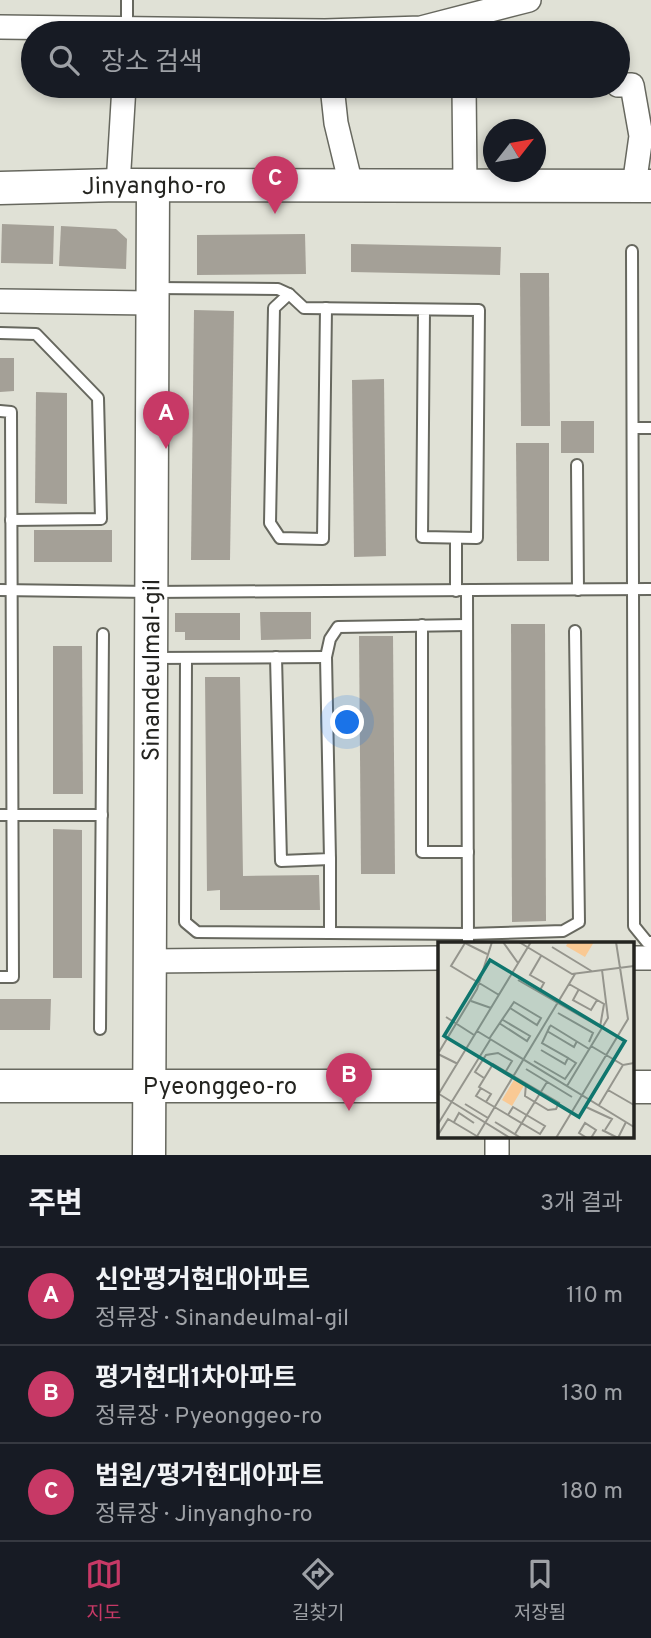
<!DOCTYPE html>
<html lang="ko">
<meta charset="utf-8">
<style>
body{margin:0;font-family:Overpass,"Noto Sans KR",sans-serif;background:#242831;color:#f1f3f6}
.compass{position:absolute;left:483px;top:119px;width:63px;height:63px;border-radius:50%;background:#171b24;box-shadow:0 4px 10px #0003;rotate:59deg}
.you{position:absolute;left:348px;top:723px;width:24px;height:24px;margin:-18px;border:5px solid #fff;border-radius:50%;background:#1a73e8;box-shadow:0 0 0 10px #1a73e833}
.badge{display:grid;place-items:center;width:46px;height:46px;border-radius:50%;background:#c73966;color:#fff;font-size:23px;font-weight:700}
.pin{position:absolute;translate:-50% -58px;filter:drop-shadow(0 2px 4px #0008)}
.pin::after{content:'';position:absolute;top:37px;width:24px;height:21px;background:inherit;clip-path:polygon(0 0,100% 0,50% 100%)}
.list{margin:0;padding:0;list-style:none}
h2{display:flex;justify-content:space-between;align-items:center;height:91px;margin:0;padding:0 28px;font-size:30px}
h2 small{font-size:23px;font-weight:400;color:#9ea1a6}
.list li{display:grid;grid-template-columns:46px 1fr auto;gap:21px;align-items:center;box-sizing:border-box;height:98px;padding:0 28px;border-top:2px solid #363941}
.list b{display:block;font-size:26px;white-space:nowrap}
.list p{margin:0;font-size:23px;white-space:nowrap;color:#9ea1a6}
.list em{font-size:23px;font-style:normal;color:#9ea1a6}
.icon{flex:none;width:38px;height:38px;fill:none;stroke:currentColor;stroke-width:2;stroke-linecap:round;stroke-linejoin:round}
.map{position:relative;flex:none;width:651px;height:1155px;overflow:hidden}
.search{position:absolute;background:#171b24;box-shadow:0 4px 10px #0003;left:21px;right:21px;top:21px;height:77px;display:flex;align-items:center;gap:18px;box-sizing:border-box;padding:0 24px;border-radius:38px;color:#9ea1a6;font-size:26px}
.sheet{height:385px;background:#171b24}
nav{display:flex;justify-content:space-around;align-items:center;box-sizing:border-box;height:98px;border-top:2px solid #363941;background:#171b24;font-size:19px;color:#9ea1a6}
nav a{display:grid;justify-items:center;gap:4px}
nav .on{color:#c73966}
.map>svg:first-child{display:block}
.building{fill:#a4a097}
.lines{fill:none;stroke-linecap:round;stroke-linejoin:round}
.lane-casing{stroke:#67685f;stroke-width:14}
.street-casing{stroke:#67685f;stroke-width:26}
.secondary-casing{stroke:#67685f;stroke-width:35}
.lane{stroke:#fff;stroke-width:10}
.street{stroke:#fff;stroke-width:23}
.secondary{stroke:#fff;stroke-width:32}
.labels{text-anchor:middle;stroke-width:5;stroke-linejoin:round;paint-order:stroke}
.street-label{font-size:24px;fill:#242420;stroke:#edeee3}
.inset-road{fill:none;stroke:#95958d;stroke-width:2}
.view{fill:#0f766e;fill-opacity:0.15;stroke:#0f766e;stroke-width:3.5}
.inset-edge{fill:none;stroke:#242420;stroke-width:3.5}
</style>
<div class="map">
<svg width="651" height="1155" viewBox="0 0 651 1155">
<rect width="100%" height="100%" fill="#e0e1d6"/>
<g class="building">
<polygon points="2,224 54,226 53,264 1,263"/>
<polygon points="61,226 116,229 127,239 126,269 59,266"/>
<polygon points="305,234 306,274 197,275 197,235"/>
<polygon points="351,244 501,247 500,275 351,272"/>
<polygon points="520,273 549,273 550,426 521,426"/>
<polygon points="194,310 234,311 230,560 191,560"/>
<polygon points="0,358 14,358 14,391 0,392"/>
<polygon points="384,379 386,556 354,557 352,380"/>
<polygon points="36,392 67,393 67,504 35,503"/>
<rect x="561" y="421" width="33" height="32"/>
<polygon points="516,443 549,443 549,561 517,561"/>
<rect x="34" y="530" width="78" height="32"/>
<polygon points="260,612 311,612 311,639 261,640"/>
<polygon points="175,613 240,613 240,640 185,640 185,632 175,632"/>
<polygon points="511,624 545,624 546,921 512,922"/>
<polygon points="359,636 393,636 395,874 361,874"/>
<polygon points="53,646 82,646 83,794 53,794"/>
<polygon points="205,677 240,677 243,876 319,875 320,910 220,910 220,890 207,891"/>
<polygon points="53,829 82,830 82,978 53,978"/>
<polygon points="0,999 51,999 50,1030 0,1030"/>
</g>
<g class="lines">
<defs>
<g id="lane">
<polyline points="127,29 127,0"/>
<polyline points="632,251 634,926 647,942 651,942"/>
<polyline points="154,288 278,289 289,294 304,308 479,310 477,538 422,537 424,310"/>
<polyline points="289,294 274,308 270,523 280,538 323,539 326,308"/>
<polyline points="0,333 36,334 98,398 101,519 11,520"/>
<polyline points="0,411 11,412 13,977 0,977"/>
<polyline points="633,428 651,428"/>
<polyline points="577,465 578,590"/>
<polyline points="0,590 150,592 651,589"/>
<polyline points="456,591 456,538"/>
<polyline points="467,591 468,943"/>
<polyline points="422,625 422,852 468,852"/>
<polyline points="276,657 281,861 330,859 326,657 330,639 338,627 467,625"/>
<polyline points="153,658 326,657"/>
<polyline points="186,658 185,922 197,932 330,933 330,859"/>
<polyline points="0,815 102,815"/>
<polyline points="330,933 468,934 563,931 579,922 575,631"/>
<polyline points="100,1029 103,634"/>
</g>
<g id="street">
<polyline points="0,27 325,31 421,28 529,0"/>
<polyline points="618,85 632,85 641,136 634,186"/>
<polyline points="332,86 336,123 351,185"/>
<polyline points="464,86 465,184"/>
<polyline points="118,185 124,86"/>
<polyline points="0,301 151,303"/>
<polyline points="632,958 651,958"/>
<polyline points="149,961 439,958"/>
<polyline points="497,1136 497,1155"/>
</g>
<g id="secondary">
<path id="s1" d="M0,188L118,185L651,186"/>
<path id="s2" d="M0,1086H439"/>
<polyline points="632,1087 651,1087"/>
<path id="s3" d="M149,1155L153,186"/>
</g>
</defs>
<use href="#lane" class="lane-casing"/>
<use href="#street" class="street-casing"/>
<use href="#secondary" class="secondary-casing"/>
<use href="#lane" class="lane"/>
<use href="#street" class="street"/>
<use href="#secondary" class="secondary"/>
</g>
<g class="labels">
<g class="street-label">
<text dy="8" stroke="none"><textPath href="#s1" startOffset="154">Jinyangho-ro</textPath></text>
<text dy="8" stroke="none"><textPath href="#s3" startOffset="485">Sinandeulmal-gil</textPath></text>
<text dy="8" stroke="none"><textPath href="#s2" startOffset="220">Pyeonggeo-ro</textPath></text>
</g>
</g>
<g transform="translate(438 942)">
<rect width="196" height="196" fill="#e0e1d6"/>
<path d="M130,0H156L147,15L128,4ZM77,136L87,142L74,164L64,158Z" fill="#f9c994"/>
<path class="inset-road" d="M65,0L80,21M81,0L134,32L196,24M114,5L155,30M49,12L27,1L13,24L61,53M80,38L162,85L166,62L131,42M141,47L135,58L153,68L159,58M101,50L106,41L92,33L103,14M33,59L53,66M120,71L155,91L151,100M8,75L36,93M61,81L89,99L92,94L65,78M112,83L151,107M39,89L196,185M109,89L136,105L139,99M51,97L76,60L103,76L99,83L72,66M153,104L185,123L196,121M103,108L127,122L130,116L104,101L112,84M1,110L39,47L54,0M0,112L20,122M96,119L127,137L138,121L130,116M88,127L134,155M46,136L37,130L48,113L60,111L74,119L68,129M129,144L170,76L164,28M43,146L38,154L48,160M170,148L196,163M1,152L72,196M0,153L93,0M27,162L50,176M161,163L185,123M75,165L107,184L102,192L70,173ZM148,165L174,177L167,188M70,173L48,160L53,152L41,145L55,122L121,161L118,167L110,168L87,154L88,142M16,180L21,171L36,181M57,180L83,196M0,182L52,98M164,188L180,196L188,180M77,192L109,140M0,193L10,177L42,196M38,196L137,32M118,196L190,77L178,0M149,196L141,191L147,181L158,188L153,196"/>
<path class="view" d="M52,18L187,99L141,175L6,94Z"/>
<rect width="196" height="196" class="inset-edge"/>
</g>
</svg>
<svg class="compass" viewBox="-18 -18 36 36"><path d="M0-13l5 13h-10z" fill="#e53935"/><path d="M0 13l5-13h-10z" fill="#9ea1a6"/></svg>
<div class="you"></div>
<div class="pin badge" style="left:166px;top:449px">A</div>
<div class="pin badge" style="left:349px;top:1111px">B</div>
<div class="pin badge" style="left:275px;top:214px">C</div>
<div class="search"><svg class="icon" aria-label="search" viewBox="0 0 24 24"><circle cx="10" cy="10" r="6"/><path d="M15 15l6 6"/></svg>장소 검색</div>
</div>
<section class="sheet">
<h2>주변<small>3개 결과</small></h2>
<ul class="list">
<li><span class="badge">A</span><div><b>신안평거현대아파트</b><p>정류장 · Sinandeulmal-gil</p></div><em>110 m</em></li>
<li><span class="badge">B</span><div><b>평거현대1차아파트</b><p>정류장 · Pyeonggeo-ro</p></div><em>130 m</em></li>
<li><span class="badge">C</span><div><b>법원/평거현대아파트</b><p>정류장 · Jinyangho-ro</p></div><em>180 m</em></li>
</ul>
</section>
<nav>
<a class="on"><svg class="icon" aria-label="map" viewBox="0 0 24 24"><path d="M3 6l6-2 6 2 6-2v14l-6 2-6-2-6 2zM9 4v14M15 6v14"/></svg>지도</a>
<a><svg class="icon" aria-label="directions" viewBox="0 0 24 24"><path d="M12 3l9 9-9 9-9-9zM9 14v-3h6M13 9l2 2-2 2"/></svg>길찾기</a>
<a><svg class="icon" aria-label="saved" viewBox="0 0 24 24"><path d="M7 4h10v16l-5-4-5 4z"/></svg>저장됨</a>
</nav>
